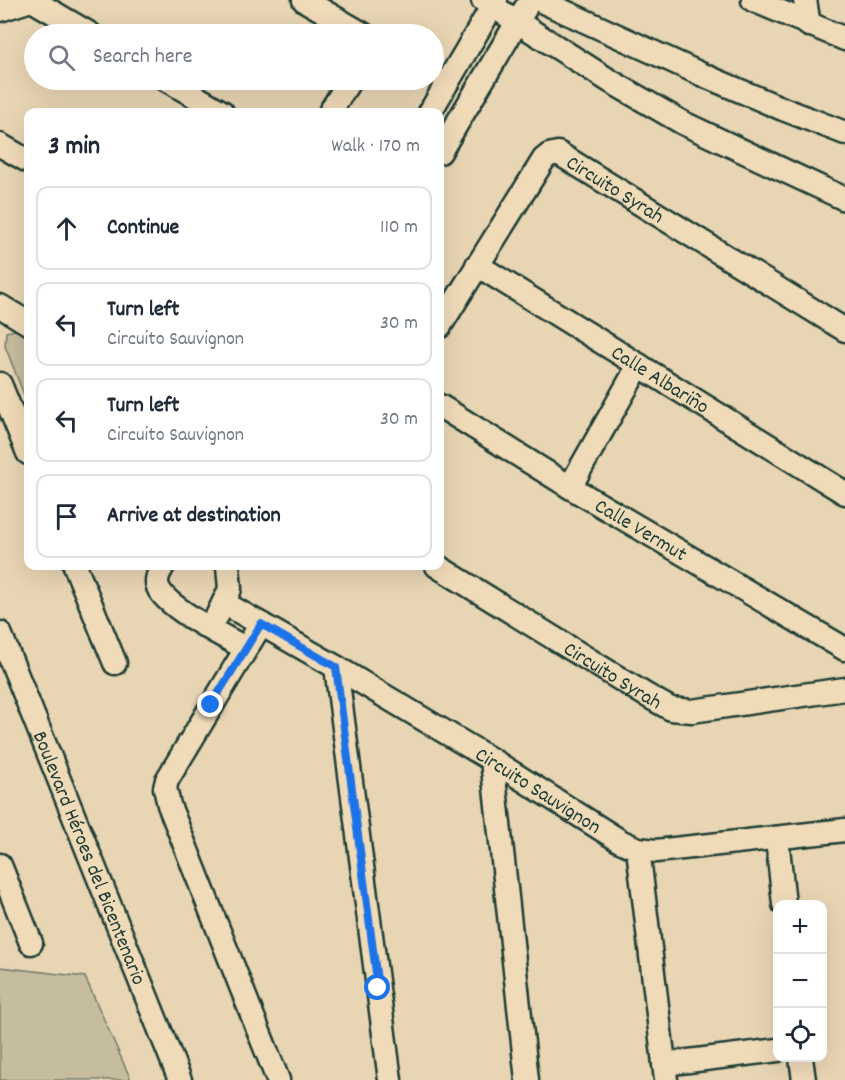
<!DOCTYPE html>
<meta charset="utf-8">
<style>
body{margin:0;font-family:Dekko,sans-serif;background:#f2f2f3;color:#1f2937}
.controls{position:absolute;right:18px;bottom:18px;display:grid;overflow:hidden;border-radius:12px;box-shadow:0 6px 24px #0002}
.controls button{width:54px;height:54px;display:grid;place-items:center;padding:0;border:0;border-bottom:2px solid #e0e1e3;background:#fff;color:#1f2937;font:30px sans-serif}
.stop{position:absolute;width:18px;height:18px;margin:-14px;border:4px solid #1a73e8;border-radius:50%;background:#fff}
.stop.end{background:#1a73e8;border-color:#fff;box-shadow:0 2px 6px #0008}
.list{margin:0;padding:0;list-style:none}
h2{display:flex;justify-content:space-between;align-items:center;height:78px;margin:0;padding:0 24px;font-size:26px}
h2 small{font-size:20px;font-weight:400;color:#747a83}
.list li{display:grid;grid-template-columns:39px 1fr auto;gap:18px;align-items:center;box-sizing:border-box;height:84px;margin:0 12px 12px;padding:0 12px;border:2px solid #e0e1e3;border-radius:12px}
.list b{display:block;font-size:22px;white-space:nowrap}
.list p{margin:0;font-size:20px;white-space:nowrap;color:#747a83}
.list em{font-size:20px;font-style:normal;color:#747a83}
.icon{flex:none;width:33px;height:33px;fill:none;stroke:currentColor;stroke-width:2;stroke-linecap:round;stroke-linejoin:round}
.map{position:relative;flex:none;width:845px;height:1080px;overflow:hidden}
.search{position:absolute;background:#fff;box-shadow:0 6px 24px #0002;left:24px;top:24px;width:420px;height:66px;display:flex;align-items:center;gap:15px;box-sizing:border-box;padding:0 21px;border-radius:33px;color:#747a83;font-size:22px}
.panel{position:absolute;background:#fff;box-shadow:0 6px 24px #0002;left:24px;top:108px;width:420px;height:462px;border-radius:12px}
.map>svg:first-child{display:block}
.green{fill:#c6bc9e;stroke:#727c69;stroke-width:1.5}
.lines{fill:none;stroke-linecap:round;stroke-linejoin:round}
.street-casing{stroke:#1f3d34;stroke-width:27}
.street{stroke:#f0dbb9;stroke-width:22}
.route{stroke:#1a73e8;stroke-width:8}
.labels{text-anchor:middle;stroke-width:5;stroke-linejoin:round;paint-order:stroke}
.street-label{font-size:21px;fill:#1f3d34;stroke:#f0dbb9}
</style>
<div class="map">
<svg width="845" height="1080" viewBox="0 0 845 1080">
<rect width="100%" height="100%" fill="#e8d5b4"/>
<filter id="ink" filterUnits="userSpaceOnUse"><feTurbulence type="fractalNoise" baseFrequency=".0167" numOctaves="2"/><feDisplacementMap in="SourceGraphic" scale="12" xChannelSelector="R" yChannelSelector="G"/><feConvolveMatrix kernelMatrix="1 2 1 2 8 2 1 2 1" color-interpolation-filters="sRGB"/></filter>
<g filter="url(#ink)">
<g class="green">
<polygon points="19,329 28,335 28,405 5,346 6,332"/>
<polygon points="0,967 85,977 131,1080 0,1080"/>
</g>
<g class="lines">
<defs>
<g id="street">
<polyline points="32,0 90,34"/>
<polyline points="304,0 363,34"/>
<polyline points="483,0 610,81 683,123 845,199"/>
<polyline points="539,0 703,75 783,109 845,133"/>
<polyline points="753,0 845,39"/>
<polyline points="805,0 809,25"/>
<polyline points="0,10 31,0"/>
<polyline points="167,80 222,112"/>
<polyline points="330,112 350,80"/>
<polyline points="430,112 496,0"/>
<polyline points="0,145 28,161"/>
<polyline points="440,152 525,9"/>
<path id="s1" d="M477,265L845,493"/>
<polyline points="0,306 28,323"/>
<path id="s2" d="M440,326L544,159L549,155L558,153L845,330"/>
<polyline points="0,384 28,453"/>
<path id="s3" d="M440,406L570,487L845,649"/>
<polyline points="570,487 639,365"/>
<polyline points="75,566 115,663"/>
<path d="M163,566C159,573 155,579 158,587C165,607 225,637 245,648"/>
<path id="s4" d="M437,566L646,695L671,709L692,711L845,689"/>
<path id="s5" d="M224,603L336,667L492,760L620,841L638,849L656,851L845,830"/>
<polyline points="217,616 230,589 228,566"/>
<polyline points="261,624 167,780 165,788 169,805 278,1080"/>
<path id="s6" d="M0,633L180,1080"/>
<polyline points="336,667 390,1080"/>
<polyline points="492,760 527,1080"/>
<polyline points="777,838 784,904"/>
<polyline points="638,849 666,1080"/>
<polyline points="0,865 31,943"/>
<polyline points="801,1058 804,1080"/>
<polyline points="664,1064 778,1050"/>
</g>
</defs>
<use href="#street" class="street-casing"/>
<use href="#street" class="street"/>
</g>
</g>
<g class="lines" filter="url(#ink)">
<polyline class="route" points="211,705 261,624 336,667 378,988"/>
</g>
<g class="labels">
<g class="street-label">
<text dy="7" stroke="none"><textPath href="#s2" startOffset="280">Circuito Syrah</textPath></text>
<text dy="7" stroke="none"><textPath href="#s1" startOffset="216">Calle Albariño</textPath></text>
<text dy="7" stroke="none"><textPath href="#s3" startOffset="236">Calle Vermut</textPath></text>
<text dy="7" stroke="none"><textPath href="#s4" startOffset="207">Circuito Syrah</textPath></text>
<text dy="7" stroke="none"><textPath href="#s5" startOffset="366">Circuito Sauvignon</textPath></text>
<text dy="7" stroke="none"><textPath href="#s6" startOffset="242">Boulevard Héroes del Bicentenario</textPath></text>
</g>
</g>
</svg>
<div class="controls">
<button>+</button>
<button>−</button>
<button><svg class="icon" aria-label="locate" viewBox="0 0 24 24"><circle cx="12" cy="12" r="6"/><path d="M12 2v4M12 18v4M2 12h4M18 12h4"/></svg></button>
</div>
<div class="stop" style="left:378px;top:988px"></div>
<div class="stop end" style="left:211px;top:705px"></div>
<div class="search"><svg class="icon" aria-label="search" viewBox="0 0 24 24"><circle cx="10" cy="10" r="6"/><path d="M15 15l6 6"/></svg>Search here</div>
<section class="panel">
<h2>3 min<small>Walk · 170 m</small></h2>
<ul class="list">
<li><svg class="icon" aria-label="ahead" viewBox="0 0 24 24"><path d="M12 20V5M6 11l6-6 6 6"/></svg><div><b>Continue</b></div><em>110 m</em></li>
<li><svg class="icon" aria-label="left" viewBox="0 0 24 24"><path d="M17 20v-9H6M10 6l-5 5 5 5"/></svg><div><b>Turn left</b><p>Circuito Sauvignon</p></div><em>30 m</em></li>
<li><svg class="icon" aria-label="left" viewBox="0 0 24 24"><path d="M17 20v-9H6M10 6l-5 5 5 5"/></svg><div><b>Turn left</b><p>Circuito Sauvignon</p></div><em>30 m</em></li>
<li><svg class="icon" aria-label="arrive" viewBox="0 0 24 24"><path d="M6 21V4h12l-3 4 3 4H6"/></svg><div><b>Arrive at destination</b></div></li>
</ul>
</section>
</div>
